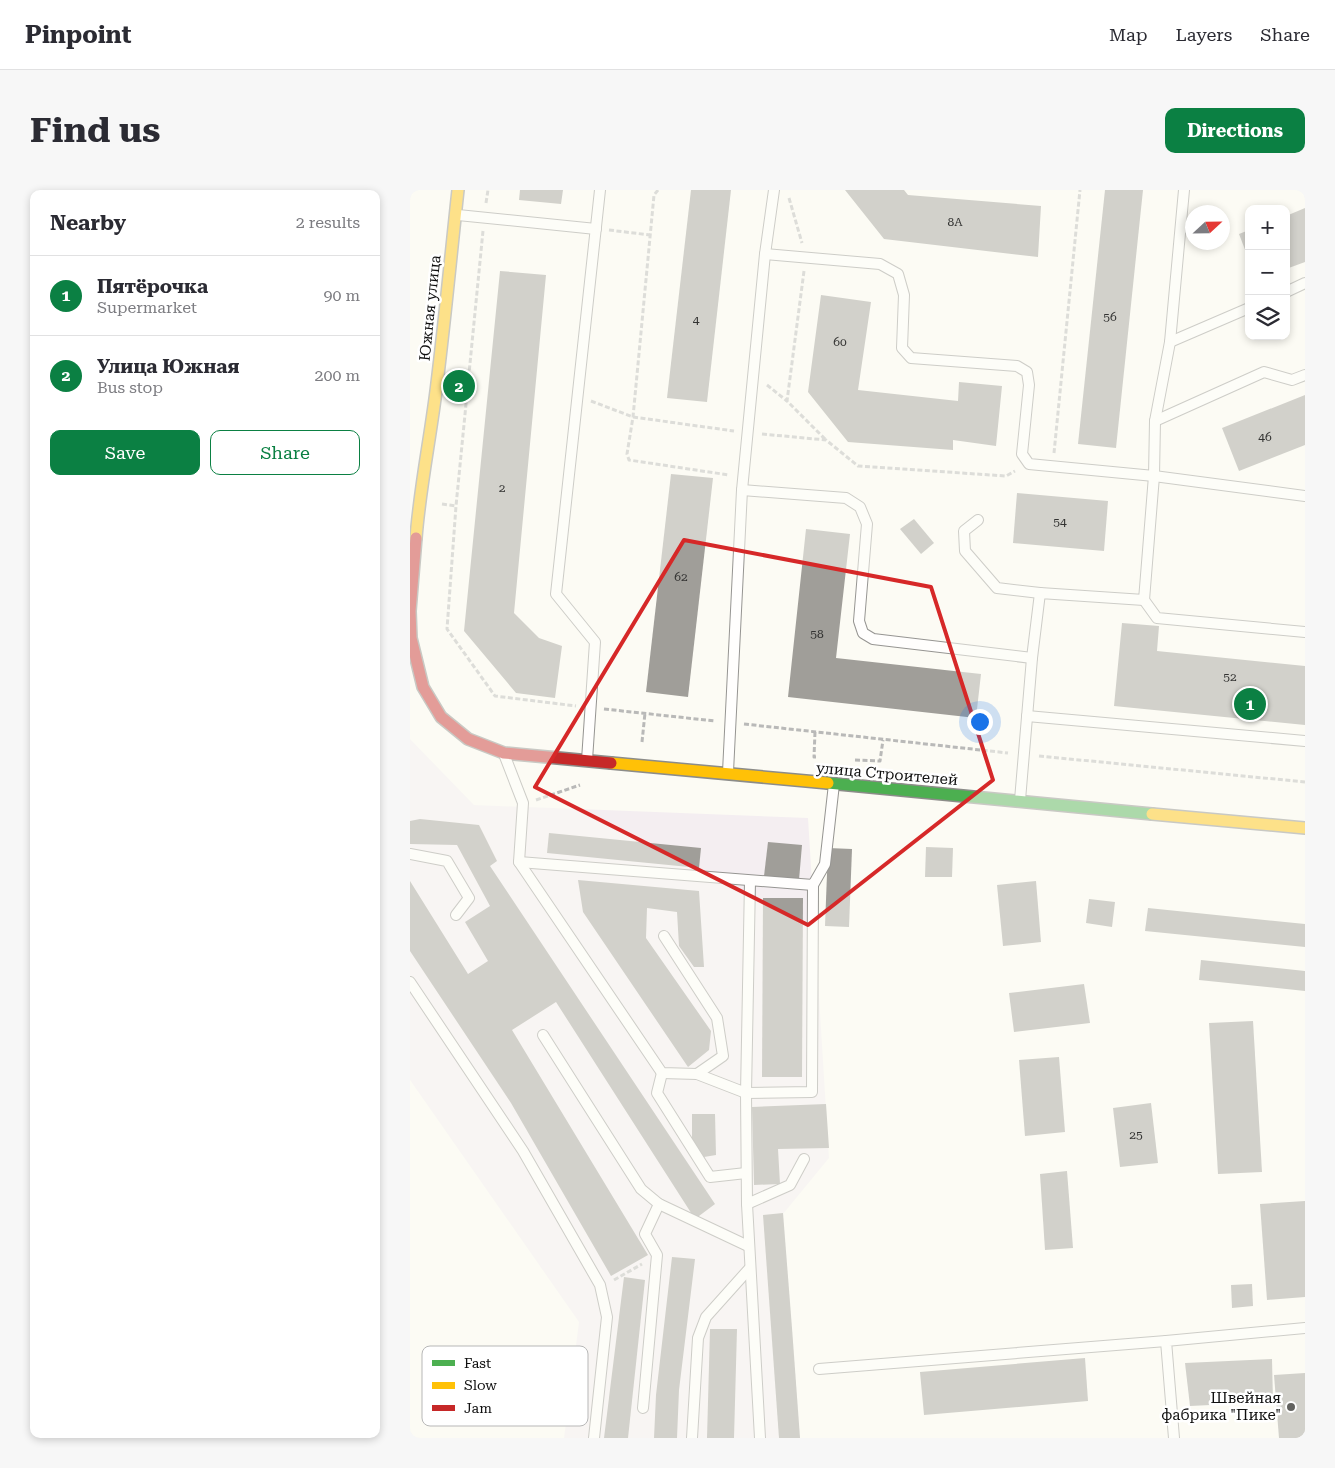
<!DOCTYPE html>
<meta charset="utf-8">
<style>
body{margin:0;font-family:"Roboto Serif",serif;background:#f7f7f7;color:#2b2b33}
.controls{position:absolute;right:15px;top:15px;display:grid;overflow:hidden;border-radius:10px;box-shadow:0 2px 8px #0003}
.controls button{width:45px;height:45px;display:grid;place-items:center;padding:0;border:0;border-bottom:1px solid #e1e1e2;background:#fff;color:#2b2b33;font:25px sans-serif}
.compass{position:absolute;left:775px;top:15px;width:45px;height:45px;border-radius:50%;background:#fff;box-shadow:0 2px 8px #0003;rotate:68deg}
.you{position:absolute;left:569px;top:531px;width:18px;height:18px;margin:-12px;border:4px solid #fff;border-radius:50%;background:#1a73e8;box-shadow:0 0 0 8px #1a73e833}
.badge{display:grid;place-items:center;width:32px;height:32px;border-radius:50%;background:#0b8043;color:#fff;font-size:16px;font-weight:700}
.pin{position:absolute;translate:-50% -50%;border:2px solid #fff;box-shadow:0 1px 5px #0006}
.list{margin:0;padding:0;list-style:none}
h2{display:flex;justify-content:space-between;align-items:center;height:65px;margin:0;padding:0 20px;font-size:21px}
h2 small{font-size:16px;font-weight:400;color:#7c7c81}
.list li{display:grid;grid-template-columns:32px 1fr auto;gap:15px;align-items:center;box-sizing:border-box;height:80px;padding:0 20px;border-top:1px solid #e1e1e2}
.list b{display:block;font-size:19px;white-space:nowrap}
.list p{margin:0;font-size:16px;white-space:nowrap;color:#7c7c81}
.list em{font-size:16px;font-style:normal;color:#7c7c81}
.actions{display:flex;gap:10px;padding:15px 20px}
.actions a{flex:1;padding:11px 0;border:1px solid #0b8043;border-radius:10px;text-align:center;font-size:18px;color:#0b8043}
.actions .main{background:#0b8043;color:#fff}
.icon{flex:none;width:28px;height:28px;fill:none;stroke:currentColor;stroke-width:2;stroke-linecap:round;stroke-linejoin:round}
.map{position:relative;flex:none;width:895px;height:1248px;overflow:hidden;border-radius:10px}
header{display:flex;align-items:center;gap:30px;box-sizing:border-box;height:70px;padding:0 25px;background:#fff;border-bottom:1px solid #e1e1e2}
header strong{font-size:24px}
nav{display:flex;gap:28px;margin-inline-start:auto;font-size:18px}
.intro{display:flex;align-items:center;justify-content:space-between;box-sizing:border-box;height:120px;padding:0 30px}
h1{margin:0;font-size:35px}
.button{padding:12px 22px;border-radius:10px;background:#0b8043;color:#fff;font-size:18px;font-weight:700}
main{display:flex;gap:30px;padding:0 30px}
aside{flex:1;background:#fff;border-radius:10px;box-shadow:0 2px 8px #0003}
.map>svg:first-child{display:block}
.industrial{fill:#f4eef1}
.building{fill:#a09e99}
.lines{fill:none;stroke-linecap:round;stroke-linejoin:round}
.lane-casing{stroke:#969592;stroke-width:12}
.fast-casing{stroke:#8c8c89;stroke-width:14}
.slow-casing{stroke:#8c8c89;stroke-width:14}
.jam-casing{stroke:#8c8c89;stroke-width:14}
.path{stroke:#b9b9b8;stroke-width:3;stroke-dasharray:5 2.5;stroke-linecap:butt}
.lane{stroke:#fffefd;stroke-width:10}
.fast{stroke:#4caf50;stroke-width:11}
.slow{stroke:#ffc107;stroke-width:11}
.jam{stroke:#c62828;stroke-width:11}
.marked{fill:none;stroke:#d62828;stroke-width:4;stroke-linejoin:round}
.poi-dot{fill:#62625f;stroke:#fff;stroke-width:2}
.labels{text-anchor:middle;stroke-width:5;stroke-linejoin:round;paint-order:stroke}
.number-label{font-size:12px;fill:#333332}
.street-label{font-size:15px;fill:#0f0f0f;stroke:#fff}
.poi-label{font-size:15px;fill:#0f0f0f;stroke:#fff;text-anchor:end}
.key{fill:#fff;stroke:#b7b7b7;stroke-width:1}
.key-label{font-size:14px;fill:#0f0f0f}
</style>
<header>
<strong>Pinpoint</strong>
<nav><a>Map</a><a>Layers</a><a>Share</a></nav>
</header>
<div class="intro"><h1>Find us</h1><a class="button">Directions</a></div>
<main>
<aside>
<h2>Nearby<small>2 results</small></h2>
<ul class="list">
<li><span class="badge">1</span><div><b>Пятёрочка</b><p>Supermarket</p></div><em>90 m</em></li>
<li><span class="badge">2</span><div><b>Улица Южная</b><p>Bus stop</p></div><em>200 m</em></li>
</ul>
<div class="actions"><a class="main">Save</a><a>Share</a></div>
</aside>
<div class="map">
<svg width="895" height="1248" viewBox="0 0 895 1248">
<rect width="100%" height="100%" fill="#fcfbf4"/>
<polygon class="industrial" points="0,549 64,615 398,628 419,968 373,1024 390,1248 154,1248 169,1132 0,890"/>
<g class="building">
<polygon points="110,0 153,0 151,14 109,10"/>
<polygon points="281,0 321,0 297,212 257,208"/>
<polygon points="435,0 494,0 498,5 631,16 628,67 474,49"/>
<polygon points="695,0 733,0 706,258 668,254"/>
<polygon points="895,18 895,72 876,79 876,26"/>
<polygon points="839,40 839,70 829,44"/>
<polygon points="90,81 136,85 104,423 129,448 152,456 145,508 106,503 54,441"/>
<polygon points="411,105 461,112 448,200 548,211 549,192 592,196 586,256 543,250 543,260 438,252 398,202"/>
<polygon points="895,205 895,255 829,281 812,238"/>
<polygon points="261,284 303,288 278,507 236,502"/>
<polygon points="607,303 698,311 694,361 603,353"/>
<polygon points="504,329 524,353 511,364 490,339"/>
<polygon points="396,339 440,344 426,468 571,484 566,528 378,507"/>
<polygon points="712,433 749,436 747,461 895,476 895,535 704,516"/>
<polygon points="10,629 69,635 87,671 80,676 305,1014 285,1029 146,812 102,840 238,1065 201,1086 101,913 0,761 0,691 58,784 78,771 55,732 80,716 47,655 0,654 0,631"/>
<polygon points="139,643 291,658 289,678 137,663"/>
<polygon points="358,652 392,655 389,690 354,686"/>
<polygon points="516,657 543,658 542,687 515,687"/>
<polygon points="418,658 442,659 439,737 415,736"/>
<polygon points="168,690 289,701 294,777 284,777 269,756 267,722 237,718 236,748 301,841 299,860 278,877 173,722"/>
<polygon points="626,691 631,752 593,756 587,695"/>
<polygon points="353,708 393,708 392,887 352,887"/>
<polygon points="679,709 705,712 702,737 676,733"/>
<polygon points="738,718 895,734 895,757 735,741"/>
<polygon points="791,770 895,781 895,801 789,790"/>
<polygon points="674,794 680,833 604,842 599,803"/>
<polygon points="843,831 852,982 808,984 799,833"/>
<polygon points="649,867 655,942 615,946 609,870"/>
<polygon points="741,913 748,973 710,977 703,918"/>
<polygon points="416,914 419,958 368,959 370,994 344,995 342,917"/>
<polygon points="282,924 305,924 306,965 294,967 282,949"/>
<polygon points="657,981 663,1058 635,1060 630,984"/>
<polygon points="895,1011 895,1107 857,1110 850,1014"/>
<polygon points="373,1023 382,1138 390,1248 369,1248 353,1025"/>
<polygon points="262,1067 285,1069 269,1200 267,1248 244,1248 246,1205"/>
<polygon points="214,1087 235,1090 218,1248 194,1248"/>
<polygon points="842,1094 843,1116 822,1118 821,1095"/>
<polygon points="300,1139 327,1139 324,1248 297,1248"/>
<polygon points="675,1168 678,1211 514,1225 510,1182"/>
<polygon points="862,1169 863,1212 780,1216 775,1173"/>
<polygon points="895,1183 895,1248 869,1248 864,1185"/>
</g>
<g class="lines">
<defs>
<g id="lane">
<polyline points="48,25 186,39"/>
<polyline points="355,64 470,74 488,84 494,105 492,158 501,168 607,176 617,182 619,195 612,264 619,274 744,286 895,306"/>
<polyline points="876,102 895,93"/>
<polyline points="760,152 839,118"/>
<polyline points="745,231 854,182 882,190 895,185"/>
<polyline points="332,300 436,308 450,317 457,334 449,431 453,443 463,449 622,468"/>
<polyline points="568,330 554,341 555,361 587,398 630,403"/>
<polyline points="734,410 747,428 895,442"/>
<polyline points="617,526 895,551"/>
<polyline points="94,564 113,613 109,672 252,883 287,884 313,866 307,828 254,746"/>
<polyline points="177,570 185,452 146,404 190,0"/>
<polyline points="318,582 332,300 355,64 364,0"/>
<polyline points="610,610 622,468 630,403 734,410 744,286 745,231 760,152 774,0"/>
<polyline points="0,664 37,671 59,708 46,725"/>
<polyline points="109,672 403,695 415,674 424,594"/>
<polyline points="340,691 336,903 337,1014 350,1248"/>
<polyline points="0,792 113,961 190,1095 197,1127 184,1248"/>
<polyline points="133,845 231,999 249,1014 338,1056"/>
<polyline points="252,883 247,903 300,987 336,983"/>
<polyline points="287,884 336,903 402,902 403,695"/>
<polyline points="337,1014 380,995 394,969"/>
<polyline points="409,1179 756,1151"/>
<polyline points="233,1218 247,1065 235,1044 249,1014"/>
<polyline points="282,1248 288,1148 296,1127 339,1079"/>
<polyline points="764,1248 756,1151 895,1138"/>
</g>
<polyline id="fast" points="418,593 742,624"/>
<g id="slow">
<path d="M6,348C10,296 21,245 27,193C35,129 41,64 48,0"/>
<polyline points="201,573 418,593"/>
<polyline points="742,624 895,638"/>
</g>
<polyline id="jam" points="6,348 0,421 1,448 13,497 31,527 58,549 94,563 201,573"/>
</defs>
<use href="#lane" class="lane-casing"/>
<use href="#fast" class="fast-casing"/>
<use href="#slow" class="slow-casing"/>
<use href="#jam" class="jam-casing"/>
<g class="path">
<polyline points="248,0 244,5 223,227 217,264 219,270 319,285"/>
<polyline points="379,8 392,53"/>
<polyline points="76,13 78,0"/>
<polyline points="199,40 240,45"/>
<polyline points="73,41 46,316 37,439 85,506 166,516"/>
<polyline points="394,81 377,211 416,250"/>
<polyline points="357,195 377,211"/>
<polyline points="181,211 223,227 324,241"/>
<polyline points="352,244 416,250 448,276 596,286 605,281"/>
<polyline points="644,263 670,0"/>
<polyline points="32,314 46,316"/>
<polyline points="194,519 305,531"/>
<polyline points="334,534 598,563"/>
<polyline points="405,542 404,567 406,567"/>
<polyline points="232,552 235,523"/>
<polyline points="629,566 895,592"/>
<polyline points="445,570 470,571 473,550"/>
<polyline points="126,610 170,595"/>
<polyline points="204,1090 232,1074"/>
</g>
<use href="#lane" class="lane"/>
<use href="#fast" class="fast"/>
<use href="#slow" class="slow"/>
<use href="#jam" class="jam"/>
</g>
<path d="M0 0H895V1248H0ZM274,350L521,397L583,590L398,735L125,597Z" fill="#fcfbf4" fill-opacity=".55" fill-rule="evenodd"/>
<path class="marked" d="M274,350L521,397L583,590L398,735L125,597Z"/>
<circle class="poi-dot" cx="881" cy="1217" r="5"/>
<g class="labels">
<g class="number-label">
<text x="545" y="36">8А</text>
<text x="700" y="131">56</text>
<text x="286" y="134">4</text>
<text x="430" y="156">60</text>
<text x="855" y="251">46</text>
<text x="92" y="302">2</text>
<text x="650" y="336">54</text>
<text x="271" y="391">62</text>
<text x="407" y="448">58</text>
<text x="820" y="491">52</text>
<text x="726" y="949">25</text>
</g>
<g class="street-label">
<text transform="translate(20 118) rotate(-84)" y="5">Южная улица</text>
<text transform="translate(477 584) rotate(5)" y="5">улица Строителей</text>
</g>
<g class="poi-label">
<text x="871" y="1213">Швейная<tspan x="871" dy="17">фабрика "Пике"</tspan></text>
</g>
</g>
<rect x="12" y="1156" width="166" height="80" rx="8" class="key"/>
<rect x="22" y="1170" width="23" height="6" fill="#4caf50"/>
<rect x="22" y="1192" width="23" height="7" fill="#ffc107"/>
<rect x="22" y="1215" width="23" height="6" fill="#c62828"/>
<g class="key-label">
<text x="54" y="1178">Fast</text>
<text x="54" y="1200">Slow</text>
<text x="54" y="1223">Jam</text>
</g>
</svg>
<div class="controls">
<button>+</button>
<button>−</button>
<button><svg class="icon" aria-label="layers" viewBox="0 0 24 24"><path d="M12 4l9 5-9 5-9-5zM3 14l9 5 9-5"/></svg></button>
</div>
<svg class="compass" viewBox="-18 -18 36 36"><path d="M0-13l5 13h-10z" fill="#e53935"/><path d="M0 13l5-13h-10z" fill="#7c7c81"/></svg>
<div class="you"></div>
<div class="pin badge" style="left:840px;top:514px">1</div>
<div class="pin badge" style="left:49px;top:196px">2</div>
</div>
</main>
